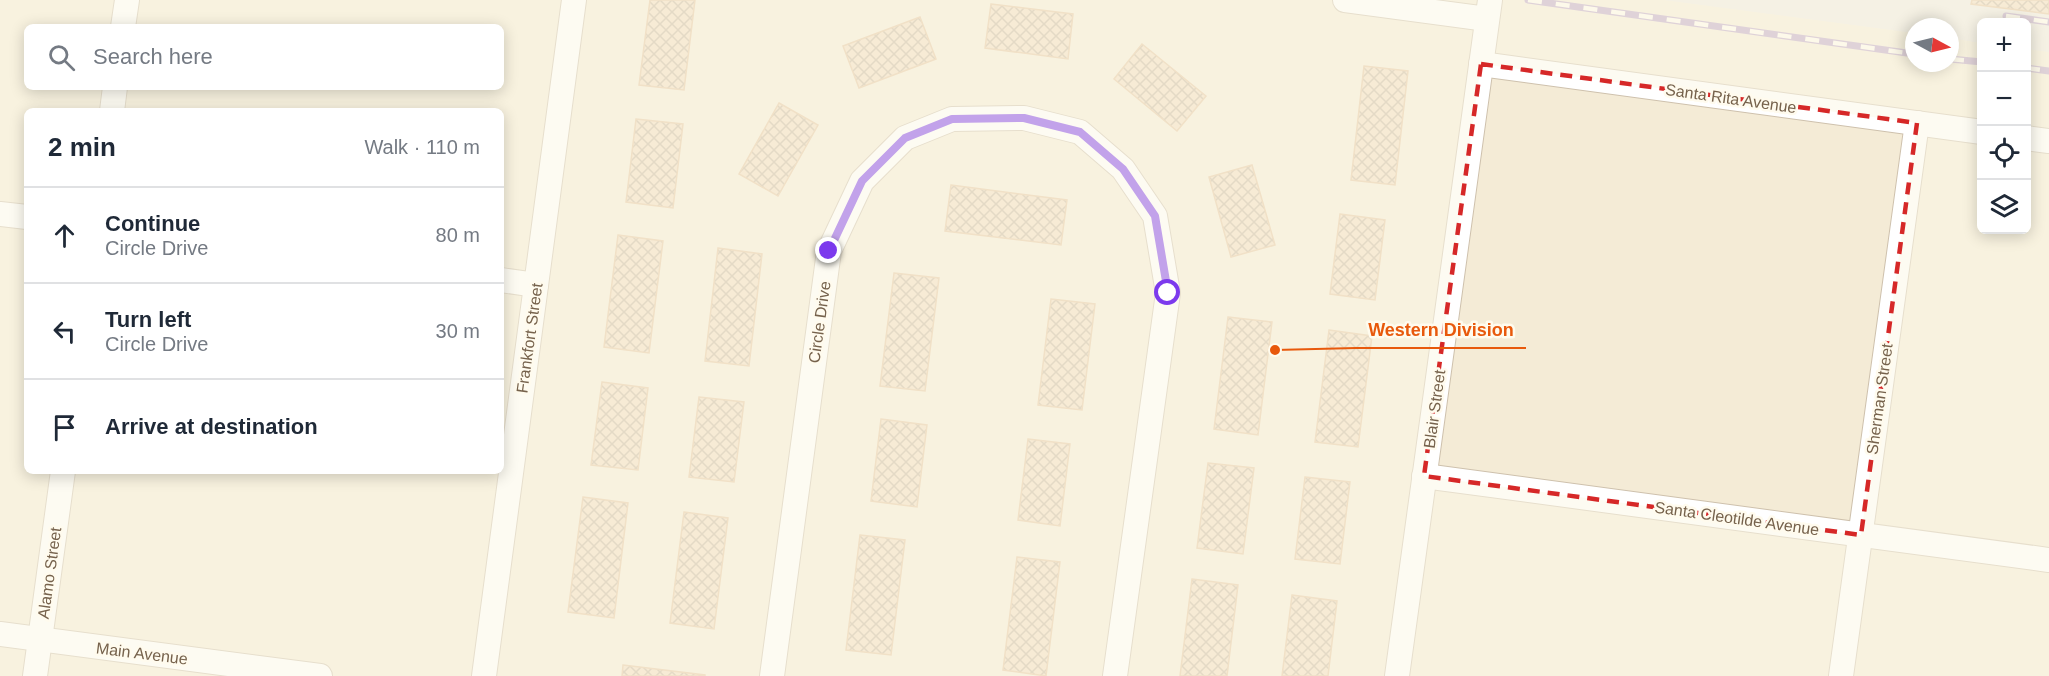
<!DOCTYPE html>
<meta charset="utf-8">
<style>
body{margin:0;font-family:Helvetica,sans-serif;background:#f2f2f3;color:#1f2937}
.controls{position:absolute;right:18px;top:18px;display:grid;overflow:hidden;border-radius:9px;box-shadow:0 3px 15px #0003}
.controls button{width:54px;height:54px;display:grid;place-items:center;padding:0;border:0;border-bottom:2px solid #e0e1e3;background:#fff;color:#1f2937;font:30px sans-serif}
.compass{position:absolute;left:1905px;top:18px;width:54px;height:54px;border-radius:50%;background:#fff;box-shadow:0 3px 15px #0003;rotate:97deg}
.stop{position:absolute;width:18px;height:18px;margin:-14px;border:4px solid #7c3aed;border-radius:50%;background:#fff}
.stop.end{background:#7c3aed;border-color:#fff;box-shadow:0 2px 6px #0008}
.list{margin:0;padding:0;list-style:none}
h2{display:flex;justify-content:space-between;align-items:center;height:78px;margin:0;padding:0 24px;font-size:26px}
h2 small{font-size:20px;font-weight:400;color:#747a83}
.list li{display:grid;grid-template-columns:39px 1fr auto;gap:18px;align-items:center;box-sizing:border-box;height:96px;padding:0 24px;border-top:2px solid #e0e1e3}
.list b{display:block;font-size:22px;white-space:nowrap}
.list p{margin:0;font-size:20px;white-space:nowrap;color:#747a83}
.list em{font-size:20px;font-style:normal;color:#747a83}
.icon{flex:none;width:33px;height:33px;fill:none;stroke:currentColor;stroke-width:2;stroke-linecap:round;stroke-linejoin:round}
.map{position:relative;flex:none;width:2049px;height:676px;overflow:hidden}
.search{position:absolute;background:#fff;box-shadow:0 3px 15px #0003;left:24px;top:24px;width:480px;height:66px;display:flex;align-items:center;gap:15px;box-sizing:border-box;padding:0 21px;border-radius:9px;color:#747a83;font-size:22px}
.panel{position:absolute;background:#fff;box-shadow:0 3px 15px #0003;left:24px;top:108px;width:480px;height:366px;border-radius:9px}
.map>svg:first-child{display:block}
.residential{fill:#f4ebd6;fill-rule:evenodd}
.industrial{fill:#ede8e1}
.building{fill:url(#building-cross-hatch);stroke:#e4c5a0;stroke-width:1.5}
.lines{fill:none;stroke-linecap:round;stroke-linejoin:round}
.minor-casing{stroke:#cec1ad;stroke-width:26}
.minor{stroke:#fff;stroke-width:24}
.rail-casing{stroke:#bca5c6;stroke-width:7}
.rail{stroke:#fffbee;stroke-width:4.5;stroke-dasharray:14;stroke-linecap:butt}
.route{stroke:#7c3aed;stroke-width:8}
.marked{fill:none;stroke:#d62828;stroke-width:4.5;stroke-dasharray:12 8;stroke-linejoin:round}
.labels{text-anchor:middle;stroke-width:5;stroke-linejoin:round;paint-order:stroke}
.street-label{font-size:16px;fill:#76624c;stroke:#fffbee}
.leader{fill:none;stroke:#e8590c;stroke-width:2}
.callout-dot{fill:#e8590c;stroke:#fffbee;stroke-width:2}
.callout-label{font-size:18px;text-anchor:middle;font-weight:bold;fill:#e8590c;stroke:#fffbee;stroke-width:5;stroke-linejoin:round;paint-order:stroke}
</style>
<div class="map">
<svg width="2049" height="676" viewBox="0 0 2049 676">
<defs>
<pattern id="building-cross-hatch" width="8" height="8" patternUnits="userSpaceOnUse" patternTransform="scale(1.5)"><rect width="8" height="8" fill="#f1dbbf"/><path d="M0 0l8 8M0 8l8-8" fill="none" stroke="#c8b59d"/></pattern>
</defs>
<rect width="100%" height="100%" fill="#fcf7e7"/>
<path class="residential" d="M0,0H2049V676H0ZM1982,22H2026V230H1982ZM27,27H501V87H27ZM1914,27H1950V63H1914ZM27,111H501V471H27Z"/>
<polygon class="industrial" points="1664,0 2049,0 2049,52 2027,49 2026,22 1982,22 1981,43 1950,38 1950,27 1914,27 1914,33"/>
<g class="building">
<polygon points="650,0 695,0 684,90 639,85"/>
<polygon points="1972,0 2049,0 2049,14 1971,4"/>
<polygon points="991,4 1073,14 1068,59 985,48"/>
<polygon points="920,17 936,59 859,88 843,46"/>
<polygon points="1142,44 1206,96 1177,131 1114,79"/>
<polygon points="1364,66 1408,71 1395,185 1351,180"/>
<polygon points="779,103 818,125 778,196 739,174"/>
<polygon points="636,119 683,124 673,208 626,202"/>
<polygon points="1252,165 1275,245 1231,257 1209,177"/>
<polygon points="951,185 1067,200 1061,245 945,231"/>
<polygon points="1340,214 1385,220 1375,300 1330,294"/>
<polygon points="618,235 663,241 649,353 604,347"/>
<polygon points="718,248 762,254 749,366 705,361"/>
<polygon points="894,273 939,278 925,391 880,386"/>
<polygon points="1051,299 1095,304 1082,410 1038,405"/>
<polygon points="1228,317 1272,322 1258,435 1214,429"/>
<polygon points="1329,330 1372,336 1358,447 1315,442"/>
<polygon points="602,382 648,388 638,470 591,465"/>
<polygon points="699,397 744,402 734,482 689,477"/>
<polygon points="881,419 927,425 917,507 871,501"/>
<polygon points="1028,439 1070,444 1060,526 1018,520"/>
<polygon points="1208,463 1254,468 1243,554 1197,548"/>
<polygon points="1305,477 1350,482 1340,564 1295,559"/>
<polygon points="583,497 628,503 614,618 568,612"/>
<polygon points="684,512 728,518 714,629 670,623"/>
<polygon points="860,535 905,540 891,655 846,650"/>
<polygon points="1017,557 1060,562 1046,676 1003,670"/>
<polygon points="1192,579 1238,585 1227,676 1180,676"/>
<polygon points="1292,595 1337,601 1328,676 1282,676"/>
<polygon points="623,665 705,675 705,676 622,676"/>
</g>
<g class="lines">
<defs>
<g id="minor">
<polyline points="1345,0 1487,19"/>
<polyline points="123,27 127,0"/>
<polyline points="1481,64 1982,132"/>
<polyline points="112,111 115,87"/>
<polyline points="2026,138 2049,141"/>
<polyline points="0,214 27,217"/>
<polyline points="501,280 536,285"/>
<polyline points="1424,476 2049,560"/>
<polyline points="0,634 320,676"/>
<polyline points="35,676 63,471"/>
<polyline points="484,676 574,0"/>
<polyline points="772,676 829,251 862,181 905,138 952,119 1024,118 1080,132 1123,169 1155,216 1168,293 1115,676"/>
<polyline points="1397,676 1490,0"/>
<polyline points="1841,676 1917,123"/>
</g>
</defs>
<use href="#minor" class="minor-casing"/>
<use href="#minor" class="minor"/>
<defs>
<g id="rail">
<polyline points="1528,0 1914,54"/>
<polyline points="2006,16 2049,22"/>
<polyline points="1950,59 1982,62"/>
<polyline points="2026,68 2049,71"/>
</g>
</defs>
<use href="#rail" class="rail-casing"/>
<use href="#rail" class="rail"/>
</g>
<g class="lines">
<polyline class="route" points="829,251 862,181 905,138 952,119 1024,118 1080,132 1123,169 1155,216 1168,293"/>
</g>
<path d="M0 0H2049V676H0ZM1481,64L1917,123L1861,535L1424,476Z" fill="#fcf7e7" fill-opacity=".55" fill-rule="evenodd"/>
<path class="marked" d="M1481,64L1917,123L1861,535L1424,476Z"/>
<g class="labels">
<g class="street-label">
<text transform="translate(1731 98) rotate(8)" y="6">Santa Rita Avenue</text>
<text transform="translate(819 322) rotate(-82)" y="6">Circle Drive</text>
<text transform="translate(529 338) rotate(-82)" y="6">Frankfort Street</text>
<text transform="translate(1879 399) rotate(-82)" y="6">Sherman Street</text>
<text transform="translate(1434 409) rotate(-82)" y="6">Blair Street</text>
<text transform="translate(1737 518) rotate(8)" y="6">Santa Cleotilde Avenue</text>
<text transform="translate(49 573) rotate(-82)" y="6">Alamo Street</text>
<text transform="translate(142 653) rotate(7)" y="6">Main Avenue</text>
</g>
</g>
<path class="leader" d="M1275 350L1356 348H1526"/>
<circle class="callout-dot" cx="1275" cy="350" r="6"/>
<g class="callout-label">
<text x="1441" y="336">Western Division</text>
</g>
</svg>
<div class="controls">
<button>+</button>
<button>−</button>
<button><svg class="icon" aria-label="locate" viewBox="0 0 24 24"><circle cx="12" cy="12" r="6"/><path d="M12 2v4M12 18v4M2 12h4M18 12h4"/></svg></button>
<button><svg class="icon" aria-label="layers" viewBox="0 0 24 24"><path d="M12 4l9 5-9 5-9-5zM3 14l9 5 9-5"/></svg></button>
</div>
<svg class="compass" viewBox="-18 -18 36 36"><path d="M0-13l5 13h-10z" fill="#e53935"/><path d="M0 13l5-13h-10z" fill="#747a83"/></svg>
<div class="stop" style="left:1168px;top:293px"></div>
<div class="stop end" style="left:829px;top:251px"></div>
<div class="search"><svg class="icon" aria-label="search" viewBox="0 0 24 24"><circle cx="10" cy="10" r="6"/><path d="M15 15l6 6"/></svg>Search here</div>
<section class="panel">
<h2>2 min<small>Walk · 110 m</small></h2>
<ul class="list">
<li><svg class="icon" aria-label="ahead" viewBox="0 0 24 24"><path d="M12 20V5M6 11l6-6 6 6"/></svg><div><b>Continue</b><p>Circle Drive</p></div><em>80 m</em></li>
<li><svg class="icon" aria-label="left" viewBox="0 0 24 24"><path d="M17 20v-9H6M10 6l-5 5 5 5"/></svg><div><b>Turn left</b><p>Circle Drive</p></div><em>30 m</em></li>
<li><svg class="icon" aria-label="arrive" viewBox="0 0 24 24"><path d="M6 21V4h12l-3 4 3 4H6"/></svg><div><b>Arrive at destination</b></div></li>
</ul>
</section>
</div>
